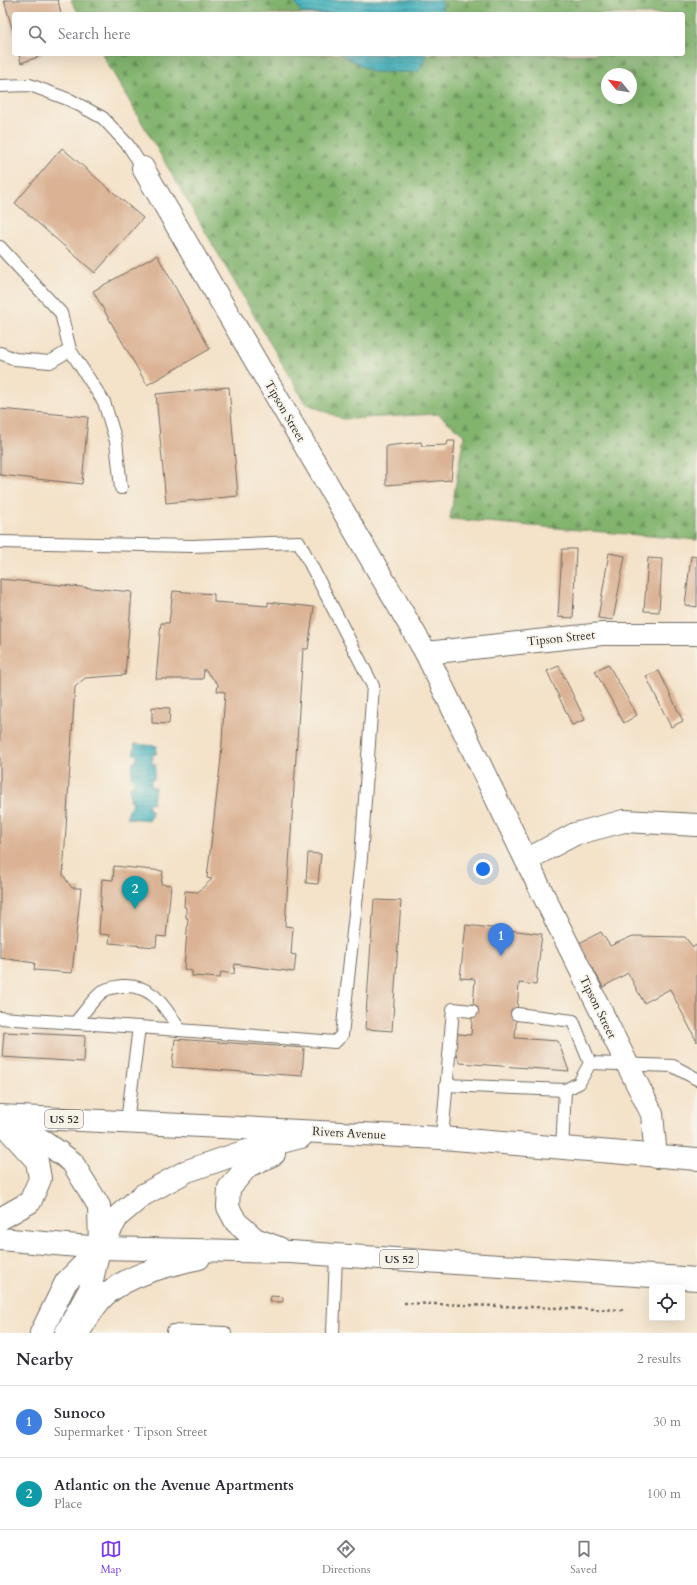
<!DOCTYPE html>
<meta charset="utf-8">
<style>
body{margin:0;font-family:Cardo,serif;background:#f7f7f7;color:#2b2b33}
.controls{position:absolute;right:12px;bottom:12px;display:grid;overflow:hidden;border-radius:4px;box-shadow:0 4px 16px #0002}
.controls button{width:36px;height:36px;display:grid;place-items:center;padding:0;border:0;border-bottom:1px solid #e1e1e2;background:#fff;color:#2b2b33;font:20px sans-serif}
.compass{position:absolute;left:601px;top:68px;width:36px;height:36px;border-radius:50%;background:#fff;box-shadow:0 4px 16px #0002;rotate:300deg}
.you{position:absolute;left:483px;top:869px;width:14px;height:14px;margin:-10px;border:3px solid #fff;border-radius:50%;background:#1a73e8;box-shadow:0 0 0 6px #1a73e833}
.badge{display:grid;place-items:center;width:26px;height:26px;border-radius:50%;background:#7c3aed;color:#fff;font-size:13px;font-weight:700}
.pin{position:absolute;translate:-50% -33px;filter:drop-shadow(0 1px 2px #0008)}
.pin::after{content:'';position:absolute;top:21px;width:14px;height:12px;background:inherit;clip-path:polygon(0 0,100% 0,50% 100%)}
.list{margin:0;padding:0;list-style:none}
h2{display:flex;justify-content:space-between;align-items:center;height:52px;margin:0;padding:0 16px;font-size:17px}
h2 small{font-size:13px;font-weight:400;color:#7c7c81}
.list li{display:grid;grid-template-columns:26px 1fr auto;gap:12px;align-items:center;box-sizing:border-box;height:72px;padding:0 16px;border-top:1px solid #e1e1e2}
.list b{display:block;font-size:15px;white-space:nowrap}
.list p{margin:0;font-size:13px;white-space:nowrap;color:#7c7c81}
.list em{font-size:13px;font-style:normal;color:#7c7c81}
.icon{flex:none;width:22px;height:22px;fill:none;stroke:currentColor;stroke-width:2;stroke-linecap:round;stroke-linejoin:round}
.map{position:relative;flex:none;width:697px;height:1333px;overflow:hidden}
.search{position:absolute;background:#fff;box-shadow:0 4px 16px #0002;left:12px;right:12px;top:12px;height:44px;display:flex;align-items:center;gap:10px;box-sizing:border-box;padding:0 14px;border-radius:4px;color:#7c7c81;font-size:15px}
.sheet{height:196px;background:#fff}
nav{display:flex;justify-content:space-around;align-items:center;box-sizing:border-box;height:56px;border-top:1px solid #e1e1e2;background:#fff;font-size:11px;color:#7c7c81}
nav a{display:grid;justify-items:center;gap:2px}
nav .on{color:#7c3aed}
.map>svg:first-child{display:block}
.forest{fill:url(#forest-firs);stroke:#56704c;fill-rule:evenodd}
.water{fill:url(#water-rules);stroke:#387076}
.building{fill:#dbb394}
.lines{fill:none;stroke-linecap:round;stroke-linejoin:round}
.service-casing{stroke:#716b62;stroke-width:14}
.minor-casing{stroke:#716b62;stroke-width:24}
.tertiary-casing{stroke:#716b62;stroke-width:24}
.primary-casing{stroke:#716b62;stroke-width:24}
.path{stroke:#716b62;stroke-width:2.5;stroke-dasharray:3 3;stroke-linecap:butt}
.service{stroke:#fff;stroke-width:12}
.minor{stroke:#fff;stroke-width:22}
.tertiary{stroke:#fff;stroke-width:22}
.primary{stroke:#fff;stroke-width:22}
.labels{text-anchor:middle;stroke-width:3.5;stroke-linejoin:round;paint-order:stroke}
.shield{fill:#f7f3e8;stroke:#686764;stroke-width:1}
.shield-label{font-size:11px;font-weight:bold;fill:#2b2b2b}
.street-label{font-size:12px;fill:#2b2b2b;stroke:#f7f3e8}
</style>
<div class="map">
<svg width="697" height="1333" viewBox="0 0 697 1333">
<defs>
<pattern id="forest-firs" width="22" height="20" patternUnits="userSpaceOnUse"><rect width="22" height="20" fill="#82b46e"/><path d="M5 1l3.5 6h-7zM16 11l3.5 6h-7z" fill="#6b935b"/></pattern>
<pattern id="water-rules" width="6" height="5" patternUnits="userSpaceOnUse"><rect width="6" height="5" fill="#46b5c0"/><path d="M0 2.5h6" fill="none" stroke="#3b939c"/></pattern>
</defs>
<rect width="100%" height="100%" fill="#f7f3e8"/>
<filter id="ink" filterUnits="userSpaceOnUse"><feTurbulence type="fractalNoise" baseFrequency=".025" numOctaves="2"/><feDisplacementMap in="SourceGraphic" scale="8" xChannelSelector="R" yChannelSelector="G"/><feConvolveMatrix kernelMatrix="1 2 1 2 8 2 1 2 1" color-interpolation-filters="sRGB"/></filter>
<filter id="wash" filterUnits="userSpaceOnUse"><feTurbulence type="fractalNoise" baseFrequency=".012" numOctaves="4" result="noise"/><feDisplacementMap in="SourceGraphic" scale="16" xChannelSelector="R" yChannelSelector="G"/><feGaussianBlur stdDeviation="0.9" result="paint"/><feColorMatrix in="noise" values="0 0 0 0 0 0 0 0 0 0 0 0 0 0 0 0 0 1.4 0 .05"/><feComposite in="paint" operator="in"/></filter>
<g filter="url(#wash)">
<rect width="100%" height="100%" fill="#f4e2c9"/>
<path class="forest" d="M71,0H697V540L450,519L464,435L438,414L343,419L305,403L102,54H683V14H79ZM607,74H631V98H607Z"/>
<g class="water">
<polygon points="294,0 442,0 442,14 302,14"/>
<polygon points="341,54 428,54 418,72 372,72"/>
<polygon points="135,744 157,746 156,754 153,754 152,764 156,764 154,779 151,779 151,787 155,787 153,803 149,802 148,809 152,811 150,820 127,818 129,808 131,808 133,801 130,800 130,786 133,786 134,778 131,777 133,762 136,762 137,755 133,754"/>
</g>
<g id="blocks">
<g class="building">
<polygon points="4,0 58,0 61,14 14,14 14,35"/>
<polygon points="19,54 42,54 43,55 21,63"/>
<polygon points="62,148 143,218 95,273 15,203"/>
<polygon points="157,255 210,349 147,385 93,291"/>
<polygon points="229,387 238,496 166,503 156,394"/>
<polygon points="0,409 88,417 82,484 0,475"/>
<polygon points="448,441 455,441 451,480 386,485 386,446 421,442 422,446 447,445"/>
<polygon points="562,549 576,549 573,618 558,617"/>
<polygon points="609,553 625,556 613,620 598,618"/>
<polygon points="691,556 697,557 697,607 685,605"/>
<polygon points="648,558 662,559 659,612 644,611"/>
<polygon points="0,579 132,592 125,675 85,678 75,687 63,875 72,888 81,888 72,973 34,970 35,963 0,958"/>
<polygon points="173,591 214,594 214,602 268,606 268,602 314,607 308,649 303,649 285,926 293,927 291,954 296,955 294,972 235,964 234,974 221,972 220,978 192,976 192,971 184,969 188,918 186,918 186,907 184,907 185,891 198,892 212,879 207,878 221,758 225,692 217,691 218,684 204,669 203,679 156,679 161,623 169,623"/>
<polygon points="608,664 637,715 624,723 595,671"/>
<polygon points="559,666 585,720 572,725 547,671"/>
<polygon points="659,671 683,721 671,727 646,676"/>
<polygon points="152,707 170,708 169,724 152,723"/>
<polygon points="308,853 321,854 318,884 306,883"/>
<polygon points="114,866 163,871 161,884 171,885 166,937 157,936 156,947 109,943 110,935 99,934 102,879 113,880"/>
<polygon points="374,900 401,901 392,1031 365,1029"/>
<polygon points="466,925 542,934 536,985 519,983 515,1038 558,1041 569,1071 460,1063 447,1033 471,1035 475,979 460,978"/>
<polygon points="601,932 610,946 633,936 685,937 693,947 697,945 697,1042 670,989 644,1003 628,973 603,987 579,943"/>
<polygon points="4,1032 85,1036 84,1062 2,1057"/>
<polygon points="175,1039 304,1048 302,1076 172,1067"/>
<polygon points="271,1296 283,1297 283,1302 270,1302"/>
</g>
</g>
</g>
<g filter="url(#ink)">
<use href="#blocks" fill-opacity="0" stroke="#716b62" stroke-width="1"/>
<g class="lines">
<defs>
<g id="service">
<polyline points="0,86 30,85 70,100 103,118 128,145 143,168"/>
<polyline points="0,247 61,313 70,350 50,362 15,359 0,353"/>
<polyline points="70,350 104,402 116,441 121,488"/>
<polyline points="0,542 192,546 299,542 373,686 361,857 342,1035 335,1042 139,1027 127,1122"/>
<polyline points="517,1014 573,1021 590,1063 673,1066 697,1079"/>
<polyline points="0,1018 139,1027"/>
<path d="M75,1023C84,1013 92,1000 102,992C106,988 116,987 122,986C154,984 164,1007 180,1030"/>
<polyline points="446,1085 565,1090 579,1083 590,1063"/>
<polyline points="442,1138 453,1009 472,1011"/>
<polyline points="562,1150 565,1090"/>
<polyline points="173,1333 173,1331 225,1333"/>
<polyline points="333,1333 336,1255"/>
</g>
<g id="minor">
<polyline points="143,168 426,653 526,860 652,1114 656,1157"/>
<polyline points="426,653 602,634 697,634"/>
<polyline points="526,860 575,834 624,821 697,825"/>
</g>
<g id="tertiary">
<polyline points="41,1333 66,1282 100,1248"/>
<polyline points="66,1333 90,1289 99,1249"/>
</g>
<g id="primary">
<polyline points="0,1116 442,1138 697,1159"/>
<polyline points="1,1119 45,1142 72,1162 99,1206 100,1247"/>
<polyline points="274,1154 248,1166 229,1188 228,1207 236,1222 255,1239 279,1248"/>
<polyline points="0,1219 30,1202 40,1179 37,1161 7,1128"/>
<polyline points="0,1239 100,1248 290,1252 697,1279"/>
<polyline points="100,1248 118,1216 143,1195 187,1171 243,1152 301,1137"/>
<path d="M78,1333C86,1321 94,1305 105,1295C132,1273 166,1266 199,1258"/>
</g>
</defs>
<use href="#service" class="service-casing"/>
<use href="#minor" class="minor-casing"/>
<use href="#tertiary" class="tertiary-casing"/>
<use href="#primary" class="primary-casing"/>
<polyline class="path" points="404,1303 623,1310"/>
<use href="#service" class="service"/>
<use href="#minor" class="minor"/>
<use href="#tertiary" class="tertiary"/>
<use href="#primary" class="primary"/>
</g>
</g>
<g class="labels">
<g class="shield">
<rect x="45" y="1110" width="38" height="18" rx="3"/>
<rect x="380" y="1250" width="38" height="18" rx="3"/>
</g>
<g class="shield-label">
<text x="64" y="1123">US 52</text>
<text x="399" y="1263">US 52</text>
</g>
<g class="street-label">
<text transform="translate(285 411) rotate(60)" y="4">Tipson Street</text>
<text transform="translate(561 638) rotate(-6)" y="4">Tipson Street</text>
<text transform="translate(598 1007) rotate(64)" y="4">Tipson Street</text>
<text transform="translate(349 1133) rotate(3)" y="4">Rivers Avenue</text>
</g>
</g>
</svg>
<div class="controls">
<button><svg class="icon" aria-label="locate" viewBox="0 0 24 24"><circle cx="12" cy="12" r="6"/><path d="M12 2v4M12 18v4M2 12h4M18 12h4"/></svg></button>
</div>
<svg class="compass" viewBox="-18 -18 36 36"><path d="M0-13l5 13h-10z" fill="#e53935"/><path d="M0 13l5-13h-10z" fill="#7c7c81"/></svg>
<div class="you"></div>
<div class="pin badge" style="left:501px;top:956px;background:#3f7fe0">1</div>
<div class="pin badge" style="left:135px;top:909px;background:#0f9aa8">2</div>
<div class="search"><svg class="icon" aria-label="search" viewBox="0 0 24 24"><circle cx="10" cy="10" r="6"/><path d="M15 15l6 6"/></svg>Search here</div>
</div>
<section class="sheet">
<h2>Nearby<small>2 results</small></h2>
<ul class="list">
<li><span class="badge" style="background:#3f7fe0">1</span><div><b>Sunoco</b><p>Supermarket · Tipson Street</p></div><em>30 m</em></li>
<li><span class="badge" style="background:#0f9aa8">2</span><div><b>Atlantic on the Avenue Apartments</b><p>Place</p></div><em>100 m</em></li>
</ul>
</section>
<nav>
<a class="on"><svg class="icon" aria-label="map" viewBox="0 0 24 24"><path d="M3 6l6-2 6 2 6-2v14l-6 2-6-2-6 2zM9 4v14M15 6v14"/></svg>Map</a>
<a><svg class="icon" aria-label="directions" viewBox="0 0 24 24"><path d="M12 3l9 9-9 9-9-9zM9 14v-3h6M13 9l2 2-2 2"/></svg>Directions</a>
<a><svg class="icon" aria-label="saved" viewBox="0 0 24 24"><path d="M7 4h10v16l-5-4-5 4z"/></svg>Saved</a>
</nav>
